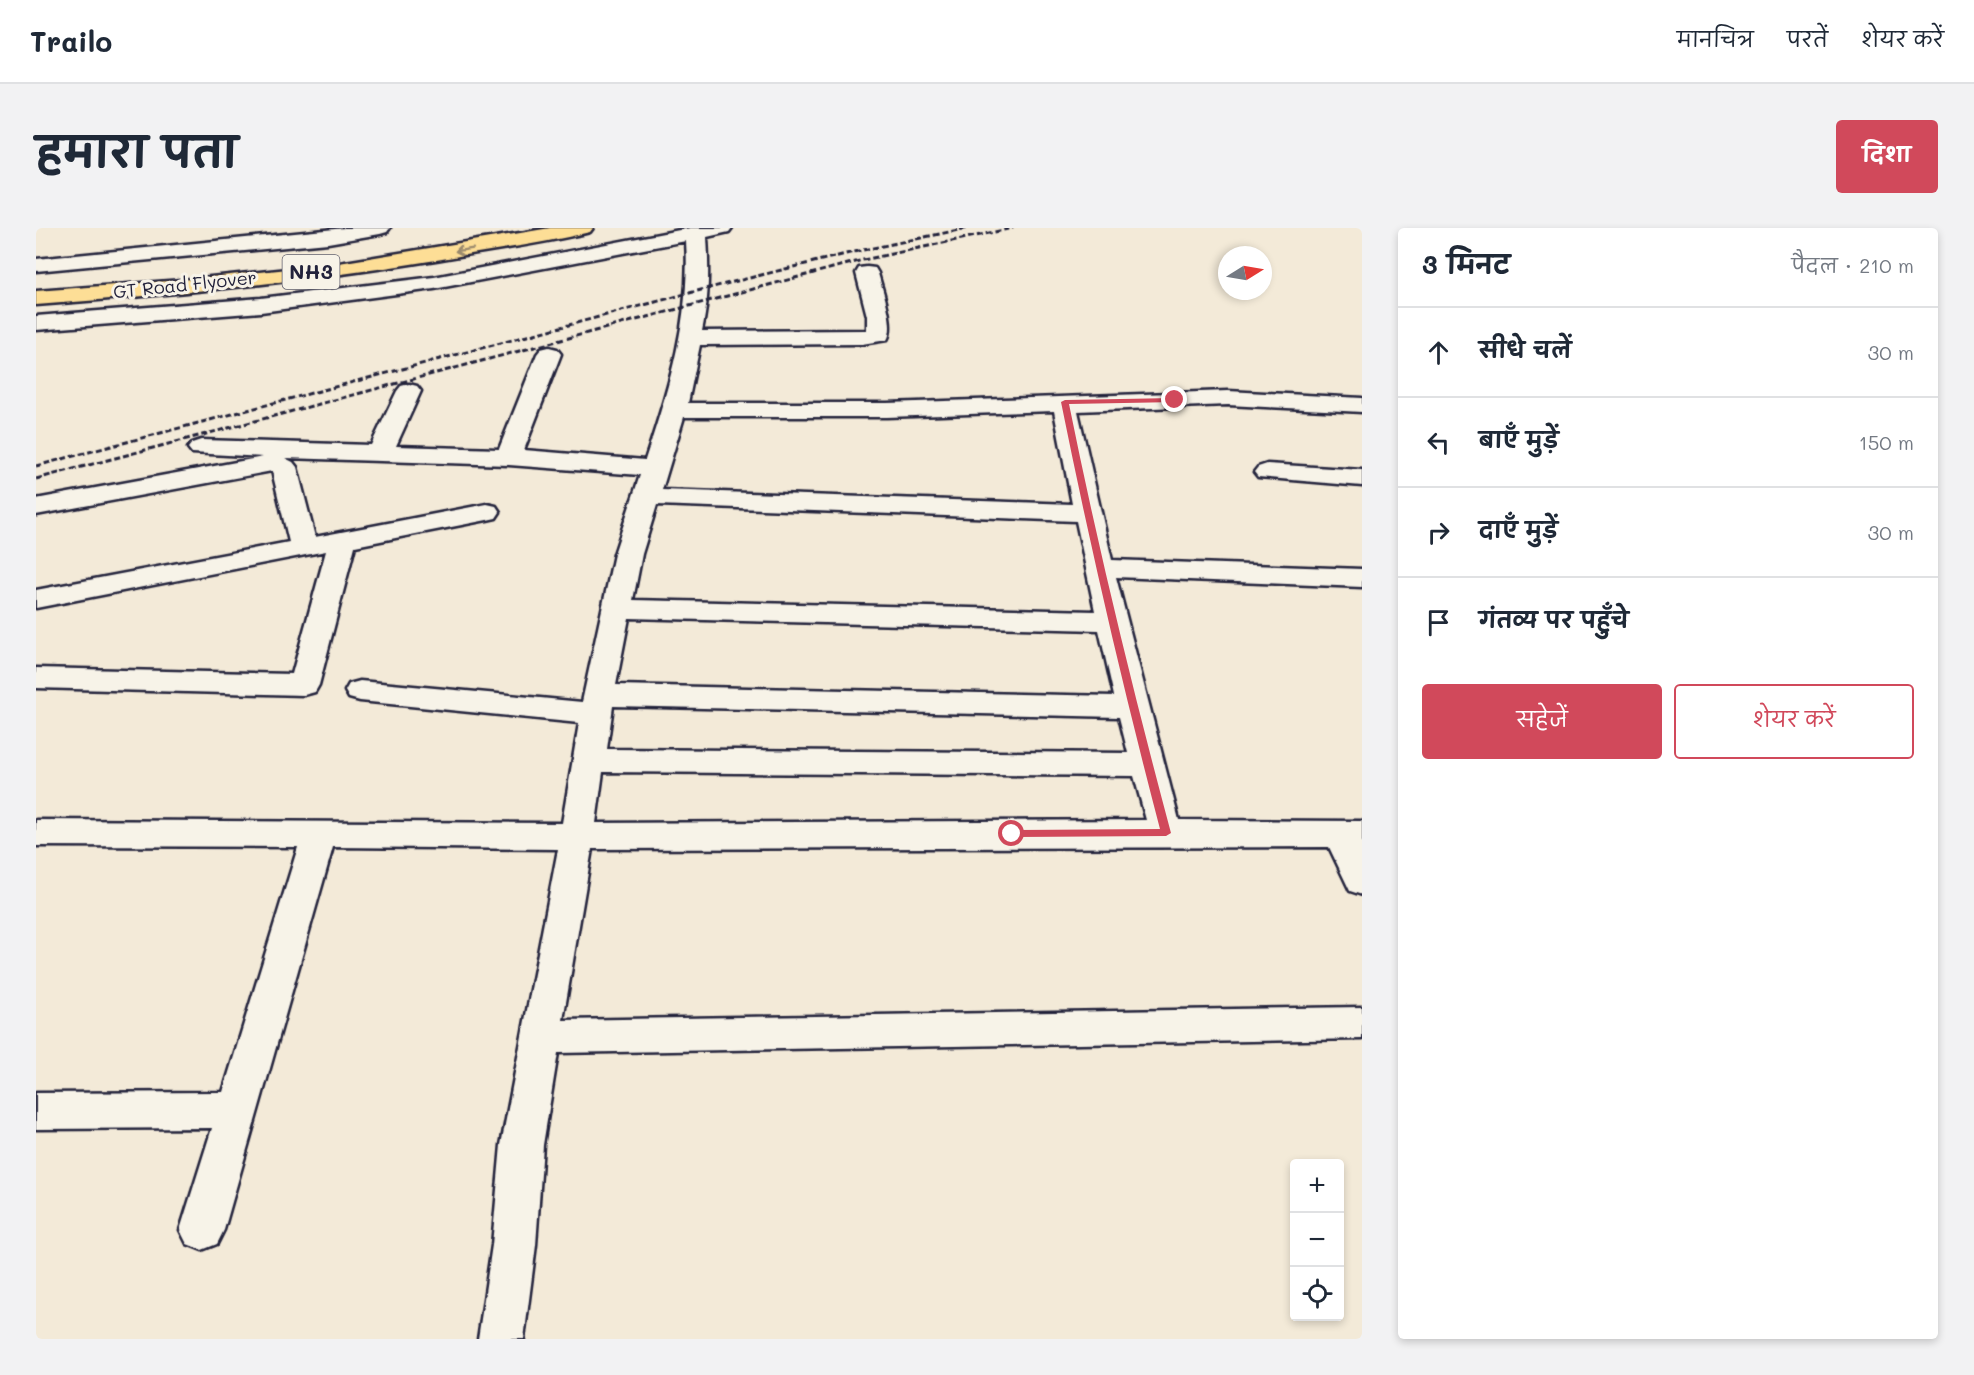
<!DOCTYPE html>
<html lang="hi">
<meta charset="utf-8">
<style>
body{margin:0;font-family:Mali,"Playpen Sans Deva",sans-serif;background:#f2f2f3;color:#1f2937}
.controls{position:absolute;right:18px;bottom:18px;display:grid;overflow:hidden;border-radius:6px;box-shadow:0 3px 9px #0003}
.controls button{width:54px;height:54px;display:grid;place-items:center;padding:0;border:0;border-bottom:2px solid #e0e1e3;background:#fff;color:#1f2937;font:30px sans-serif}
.compass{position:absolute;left:1182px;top:18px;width:54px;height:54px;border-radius:50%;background:#fff;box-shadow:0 3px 9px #0003;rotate:79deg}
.stop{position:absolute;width:18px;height:18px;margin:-14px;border:4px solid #d1495b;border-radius:50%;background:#fff}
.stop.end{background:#d1495b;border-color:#fff;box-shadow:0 2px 6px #0008}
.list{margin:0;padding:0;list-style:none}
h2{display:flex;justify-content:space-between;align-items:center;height:78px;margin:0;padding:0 24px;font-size:26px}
h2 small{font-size:20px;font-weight:400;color:#747a83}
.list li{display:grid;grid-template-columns:39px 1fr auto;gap:18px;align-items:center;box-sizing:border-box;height:90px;padding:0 24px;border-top:2px solid #e0e1e3}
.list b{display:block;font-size:22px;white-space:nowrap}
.list em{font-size:20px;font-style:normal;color:#747a83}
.actions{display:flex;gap:12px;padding:18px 24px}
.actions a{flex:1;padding:14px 0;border:2px solid #d1495b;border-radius:6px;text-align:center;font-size:21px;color:#d1495b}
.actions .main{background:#d1495b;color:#fff}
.icon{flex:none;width:33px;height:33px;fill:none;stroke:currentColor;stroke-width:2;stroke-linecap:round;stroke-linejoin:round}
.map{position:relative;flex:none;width:1326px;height:1111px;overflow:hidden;border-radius:6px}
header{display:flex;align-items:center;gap:36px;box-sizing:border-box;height:84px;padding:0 30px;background:#fff;border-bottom:2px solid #e0e1e3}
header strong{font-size:28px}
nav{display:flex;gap:33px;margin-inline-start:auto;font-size:21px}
.intro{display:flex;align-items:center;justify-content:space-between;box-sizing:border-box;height:144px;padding:0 36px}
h1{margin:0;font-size:42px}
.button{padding:15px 27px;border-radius:6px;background:#d1495b;color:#fff;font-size:21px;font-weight:700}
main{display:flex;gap:36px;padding:0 36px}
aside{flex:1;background:#fff;border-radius:6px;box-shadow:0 3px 9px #0003}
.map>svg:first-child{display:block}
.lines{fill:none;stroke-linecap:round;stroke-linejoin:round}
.minor-casing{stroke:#22223b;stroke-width:5}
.highway-casing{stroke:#22223b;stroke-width:5}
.minor{fill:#f7f3e8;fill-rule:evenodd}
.highway{fill:#fdde96;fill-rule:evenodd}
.rail{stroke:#22223b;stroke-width:3;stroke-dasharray:6 3;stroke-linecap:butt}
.oneway{stroke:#9a896d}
.route{fill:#d1495b}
.labels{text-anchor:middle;stroke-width:6;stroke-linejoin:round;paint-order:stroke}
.far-street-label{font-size:18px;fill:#22223b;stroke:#f7f3e8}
.shield{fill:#f7f3e8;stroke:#62616f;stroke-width:1.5}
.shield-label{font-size:20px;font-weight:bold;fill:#22223b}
</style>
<header>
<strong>Trailo</strong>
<nav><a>मानचित्र</a><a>परतें</a><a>शेयर करें</a></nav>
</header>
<div class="intro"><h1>हमारा पता</h1><a class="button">दिशा</a></div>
<main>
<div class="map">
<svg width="1326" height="1111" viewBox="0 0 1326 1111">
<rect width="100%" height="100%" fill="#f3ead8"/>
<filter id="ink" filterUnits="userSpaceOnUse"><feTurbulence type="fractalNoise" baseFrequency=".0167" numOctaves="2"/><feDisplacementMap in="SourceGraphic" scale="12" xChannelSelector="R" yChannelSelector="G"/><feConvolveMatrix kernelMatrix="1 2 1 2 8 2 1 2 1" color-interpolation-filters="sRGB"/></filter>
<g filter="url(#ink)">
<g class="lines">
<defs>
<g id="minor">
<polygon points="309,0 354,0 351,4 344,6 292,15 0,43 0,31"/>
<path d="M654,0H696L693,4L671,9C673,42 673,71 666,103L831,102V88L820,45L823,40L831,39L839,40L842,45C846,61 860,98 851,112L826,116L664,117L652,175H851L1192,163L1326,170V184L1192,177L1042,183L1076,332L1326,341V359L1080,349L1143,592L1326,593V667L1314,663L1293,619L556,621L527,792L1326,779V811L522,825L507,917L500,1017L488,1111H442L456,1017L465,917L522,621L297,619L188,1002L181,1016L166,1022L151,1016L144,1002L176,900L0,901V865L187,864L262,619L0,618V592L526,595L543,495L324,473L313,470L309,463L313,456L324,453L546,474L578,326L604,247L473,237L249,230L257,234L261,239L279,309L451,276L460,278L464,284L460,290L451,292L319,318L283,457L279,464L268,467L0,460V440L256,446L290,323L0,380V362L253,314L236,243L0,287V271L227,229L156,225L152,220L156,215L165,212L335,217L361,163L365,158L373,156L381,158L385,163L360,218L463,221L501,126L505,121L513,119L521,121L525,126L488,222L609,232C633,160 655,88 650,13L398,61L225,84L0,102V88L225,70L398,49ZM1018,183L1036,276L626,262L648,189H851ZM621,277L1040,293L1059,383L597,372L606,326ZM593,390L1063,402L1078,468L580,457ZM577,478L1083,489L1092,525L571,521ZM567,544L1098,548L1110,592L560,595Z"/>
<polygon points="1231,236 1326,242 1326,258 1222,249 1218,244 1222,239"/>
</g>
<path id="highway" d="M514,0H557L554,4C513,14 471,20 429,27C287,52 144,66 0,77V63L146,52L291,37Z"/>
</defs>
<use href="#minor" class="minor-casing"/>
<use href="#highway" class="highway-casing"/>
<use href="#minor" class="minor"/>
<use href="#highway" class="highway"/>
<g class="rail">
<polyline points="0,238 661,63 818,24 932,0"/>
<polyline points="0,251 827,32 977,0"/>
</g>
</g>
<defs><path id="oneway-shaft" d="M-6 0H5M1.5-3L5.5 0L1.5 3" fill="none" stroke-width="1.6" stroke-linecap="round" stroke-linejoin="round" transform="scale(1.5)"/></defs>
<use class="oneway" href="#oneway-shaft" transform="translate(428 22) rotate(171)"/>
</g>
<path class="route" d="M1139,170L1142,174L1033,176C1062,320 1097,463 1135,605L1130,608L972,609V603L976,602L1124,601C1087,460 1054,318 1025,174L1029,172Z"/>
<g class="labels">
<g class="far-street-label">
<text transform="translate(149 57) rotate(-6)" y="6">GT Road Flyover</text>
</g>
<rect class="shield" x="246.5" y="27" width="57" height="34" rx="4.5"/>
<g class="shield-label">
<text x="275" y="51">NH3</text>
</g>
</g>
</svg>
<div class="controls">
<button>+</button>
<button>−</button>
<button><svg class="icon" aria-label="locate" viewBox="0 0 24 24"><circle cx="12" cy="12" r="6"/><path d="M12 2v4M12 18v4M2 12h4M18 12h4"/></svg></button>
</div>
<svg class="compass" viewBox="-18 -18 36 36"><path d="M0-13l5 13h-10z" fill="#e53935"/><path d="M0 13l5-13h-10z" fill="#747a83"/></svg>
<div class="stop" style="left:976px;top:606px"></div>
<div class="stop end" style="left:1139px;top:172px"></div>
</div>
<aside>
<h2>3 मिनट<small>पैदल · 210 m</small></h2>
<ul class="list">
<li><svg class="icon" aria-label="ahead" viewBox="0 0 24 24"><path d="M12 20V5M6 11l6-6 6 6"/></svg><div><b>सीधे चलें</b></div><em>30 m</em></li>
<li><svg class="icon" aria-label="left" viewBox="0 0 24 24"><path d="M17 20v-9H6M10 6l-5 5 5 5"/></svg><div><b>बाएँ मुड़ें</b></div><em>150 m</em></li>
<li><svg class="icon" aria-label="right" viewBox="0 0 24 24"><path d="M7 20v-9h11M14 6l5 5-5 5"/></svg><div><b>दाएँ मुड़ें</b></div><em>30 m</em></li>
<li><svg class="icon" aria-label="arrive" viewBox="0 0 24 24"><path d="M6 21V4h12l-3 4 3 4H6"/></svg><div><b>गंतव्य पर पहुँचे</b></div></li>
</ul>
<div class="actions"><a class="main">सहेजें</a><a>शेयर करें</a></div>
</aside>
</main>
